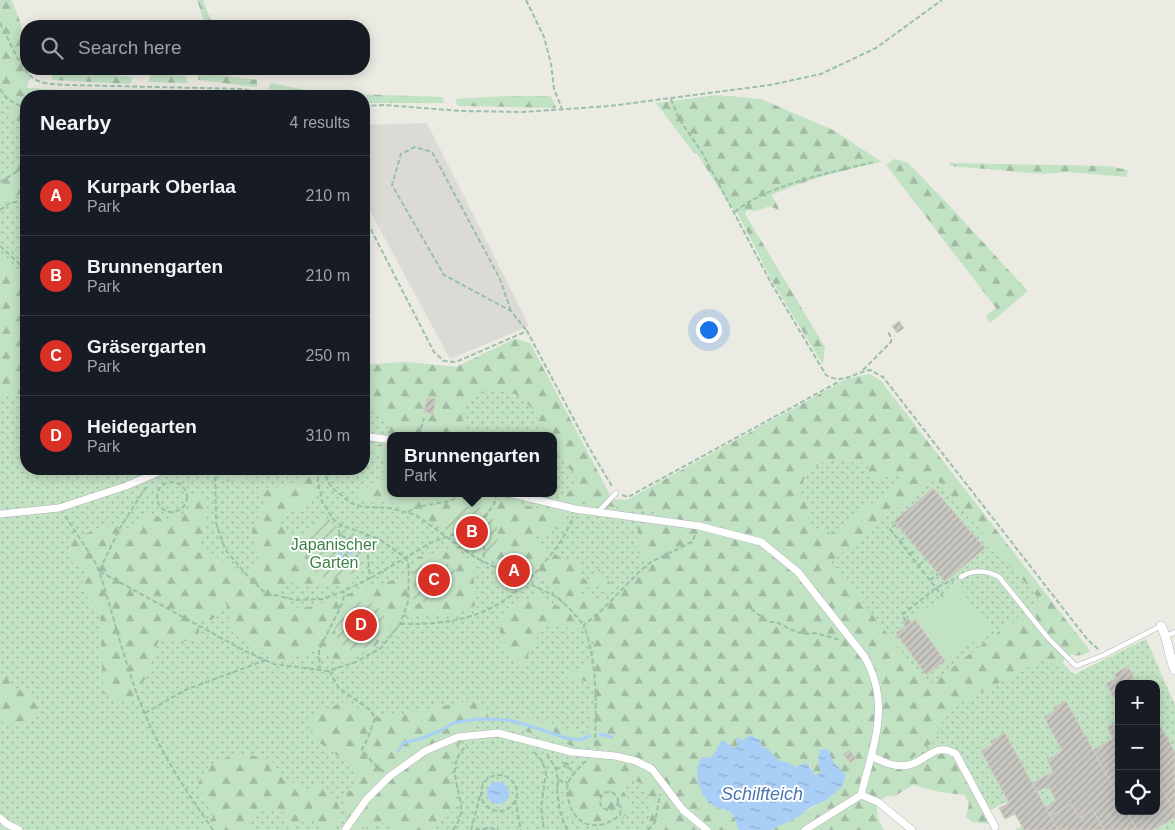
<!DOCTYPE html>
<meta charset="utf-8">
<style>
body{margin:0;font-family:Helvetica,sans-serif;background:#242831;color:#f1f3f6}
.controls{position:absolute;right:15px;bottom:15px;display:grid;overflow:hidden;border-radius:10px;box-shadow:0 2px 12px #0003}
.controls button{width:45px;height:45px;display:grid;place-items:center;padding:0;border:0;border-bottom:1px solid #363941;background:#171b24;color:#f1f3f6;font:25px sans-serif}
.you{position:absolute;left:708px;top:329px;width:18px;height:18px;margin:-12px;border:4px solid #fff;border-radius:50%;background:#1a73e8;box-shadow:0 0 0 8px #1a73e833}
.badge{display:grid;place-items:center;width:32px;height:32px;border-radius:50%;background:#d93025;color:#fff;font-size:16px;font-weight:700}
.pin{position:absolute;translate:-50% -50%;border:2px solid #fff;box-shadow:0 1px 5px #0006}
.popup{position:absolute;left:387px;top:432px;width:170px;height:65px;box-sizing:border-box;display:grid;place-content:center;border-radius:10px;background:#171b24;filter:drop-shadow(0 1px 4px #0005);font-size:16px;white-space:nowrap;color:#9ea1a6}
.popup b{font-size:19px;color:#f1f3f6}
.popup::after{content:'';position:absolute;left:50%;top:100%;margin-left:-10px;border:10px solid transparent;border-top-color:#171b24}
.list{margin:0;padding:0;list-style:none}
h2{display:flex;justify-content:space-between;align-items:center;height:65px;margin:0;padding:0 20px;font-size:21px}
h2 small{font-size:16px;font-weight:400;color:#9ea1a6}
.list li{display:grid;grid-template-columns:32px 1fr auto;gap:15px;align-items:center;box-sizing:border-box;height:80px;padding:0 20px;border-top:1px solid #363941}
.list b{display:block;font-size:19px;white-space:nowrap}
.list p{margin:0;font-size:16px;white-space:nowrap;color:#9ea1a6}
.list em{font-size:16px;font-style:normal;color:#9ea1a6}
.icon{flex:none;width:28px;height:28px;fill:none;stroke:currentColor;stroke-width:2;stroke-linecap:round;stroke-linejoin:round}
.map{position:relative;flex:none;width:1175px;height:830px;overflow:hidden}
.search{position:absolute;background:#171b24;box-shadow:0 2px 12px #0003;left:20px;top:20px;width:350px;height:55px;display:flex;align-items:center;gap:12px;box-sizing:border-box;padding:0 18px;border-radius:20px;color:#9ea1a6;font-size:19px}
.panel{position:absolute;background:#171b24;box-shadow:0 2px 12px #0003;left:20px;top:90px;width:350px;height:385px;border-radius:20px}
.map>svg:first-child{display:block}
.industrial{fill:#dbdad5}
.grass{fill:url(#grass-dots);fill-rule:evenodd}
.forest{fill:url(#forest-firs);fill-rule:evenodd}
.garden{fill:url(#garden-furrows)}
.pitch{fill:#c2e2c4}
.water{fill:url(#water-ripples)}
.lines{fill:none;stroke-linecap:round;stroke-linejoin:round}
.stream{stroke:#a9cff7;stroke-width:3}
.building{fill:url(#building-hatch);stroke:#d1cdc2}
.service-casing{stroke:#b4b5b9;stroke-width:5.5}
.pedestrian-casing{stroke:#b4b5b9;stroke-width:8}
.minor-casing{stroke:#b4b5b9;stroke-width:10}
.path{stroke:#9ac0a8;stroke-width:2;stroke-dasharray:5 2.5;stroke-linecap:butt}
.service{stroke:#fff;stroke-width:4.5}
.pedestrian{stroke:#fff;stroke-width:7}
.minor{stroke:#fff;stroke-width:9}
.labels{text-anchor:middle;stroke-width:4;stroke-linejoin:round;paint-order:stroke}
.park-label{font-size:16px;fill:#3c8045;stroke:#fff}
.water-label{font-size:18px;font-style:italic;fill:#4b75b0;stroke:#fff}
</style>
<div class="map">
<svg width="1175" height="830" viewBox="0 0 1175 830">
<defs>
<pattern id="grass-dots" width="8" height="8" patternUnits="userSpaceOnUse" patternTransform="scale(1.25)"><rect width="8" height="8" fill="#c2e2c4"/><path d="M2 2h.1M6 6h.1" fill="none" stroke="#a1baa3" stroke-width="1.8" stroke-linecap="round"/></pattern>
<pattern id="forest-firs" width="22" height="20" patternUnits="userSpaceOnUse" patternTransform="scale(1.25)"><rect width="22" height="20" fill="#c2e2c4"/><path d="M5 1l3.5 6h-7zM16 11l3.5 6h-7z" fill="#a1baa3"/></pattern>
<pattern id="garden-furrows" width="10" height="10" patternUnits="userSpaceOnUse" patternTransform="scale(1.25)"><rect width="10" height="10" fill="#c2e2c4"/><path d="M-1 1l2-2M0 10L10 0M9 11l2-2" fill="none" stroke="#a1baa3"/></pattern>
<pattern id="water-ripples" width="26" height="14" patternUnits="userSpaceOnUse" patternTransform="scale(1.25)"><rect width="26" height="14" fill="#a9cff7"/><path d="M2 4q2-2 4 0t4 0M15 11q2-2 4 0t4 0" fill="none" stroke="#8dabcb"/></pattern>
<pattern id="building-hatch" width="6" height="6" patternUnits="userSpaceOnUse" patternTransform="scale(1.25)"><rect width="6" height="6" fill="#c8c6c0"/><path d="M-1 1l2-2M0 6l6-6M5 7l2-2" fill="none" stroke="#a5a49f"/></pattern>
</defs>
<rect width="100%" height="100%" fill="#ecebe3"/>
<polygon class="industrial" points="427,123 529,326 450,359 364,200 364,125"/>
<path class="grass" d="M0,31L27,88L57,90L60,96H26V469H364V365L405,362L456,367L515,339L530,343L609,493L610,499L628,500L847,379L869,374L880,380L1090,651C1084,655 1078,657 1071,654L1062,662L1071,672L1075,674L1146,639L1175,705V830H1015L1022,826L1015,814L1005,819L999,808L1007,804L1005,802L989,811L951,748L947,756L878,802L771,830L826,800L810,765L720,809C734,812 734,818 739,830H0ZM391,436H553V493H391ZM1119,684H1156V811H1119ZM499,782L506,785L509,792L505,802L498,804L489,785Z"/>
<g class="forest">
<path d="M0,0H11C23,23 26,43 26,69H33L27,88L57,90L60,96H26V133L10,111L9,95L0,82V52L5,51L0,42Z"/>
<polygon points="197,0 203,0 213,26 206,26"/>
<polygon points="49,69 51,69 133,77 130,84 53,80"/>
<polygon points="197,72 257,80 257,87 199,80"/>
<polygon points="151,74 185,76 188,83 148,82"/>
<polygon points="271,83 322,93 442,97 444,103 364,103 364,96 294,96 268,89"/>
<path d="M717,95L761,99L833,130L882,162C845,170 806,179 772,195L780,211L770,206L757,211L747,210L745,214L825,347L823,365L772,281L738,214L730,205L697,154L693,152L656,103Z"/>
<polygon points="507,96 551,96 556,108 458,106 455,99"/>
<polygon points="26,156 26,194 21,193 0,207 0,186 8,168"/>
<polygon points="894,159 907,162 946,202 1028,291 990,323 986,316 996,308 886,165"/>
<polygon points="949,163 1108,166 1128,170 1126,177 1067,172 1043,174 950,166"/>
<polygon points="0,256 16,274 26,292 26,400 18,393 0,397"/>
<path d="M515,339L530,343L609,493L610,499L627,500L847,379L869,374L880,380L1090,651C1083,655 1078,657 1071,654L1062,662L1064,665L1060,668L1053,665L1047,657L948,710L935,740L900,768L905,773L928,759L943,753L953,757L990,824L972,822L966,817L969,804L965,795L940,792L913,785L895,796L879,795C876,809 876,817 884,830H771C795,821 816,804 837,791L841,769L820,750L818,759L821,768L819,774L813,773L810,765L803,764L795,767C786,762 760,752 760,740L750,735L745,740L738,738L736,740L738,746L735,748H732L727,743L718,745L715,753L710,758L706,757L697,766C697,784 703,799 718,808C722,810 726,810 729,812C735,816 737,824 739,830H649L651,808L644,785L632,779L622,788L628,799L629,812L619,822L605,830L574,821L564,803L562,784L578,766L595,754L599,748L576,747L509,726L527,717L586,736L597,684L563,676L596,662L591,629L543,626L523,665L504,652C503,644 500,635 500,628C501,609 522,601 537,596L560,607L565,599L555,585L493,558L488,540L439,526L391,502H366L355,496L380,478L385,466L375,447L382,443L390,429L374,409L364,408V365L405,362L456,367ZM491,389L514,393L533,409L540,424L535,436H553V450L578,479L555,511L517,504L494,493H391V436H467L462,415L471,394ZM830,459L867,464L872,480L912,473L831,534L825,530H816L808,517L811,511L809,502L804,493L800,495C803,472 811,469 830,459ZM935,477L1040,600L928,686L831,562ZM572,503L657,511L653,521L638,526L637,552L648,559V567L610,602L578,593L581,588L597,586L608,593L616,590L599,569L595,576L586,580L578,573L580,562L567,560L533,544V535C560,530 563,529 572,503Z"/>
<polygon points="227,469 276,469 275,473 227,481"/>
<path d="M308,469H314L316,492L304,507L284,514L278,523L302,542L315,572L329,580L358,572L354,582L332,587L291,582L278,588L291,608L310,607L365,588L414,574L413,605L442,594L448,564L413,566L418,557L451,550L473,561L475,606L451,614L400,617L373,649L344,663L311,649L295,658L274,660L233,633L226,602L212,620H199V641H158L148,675L129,701L118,702L103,693L100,615L80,586L92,570L72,563L70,539L103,527L131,528L149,513L170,521L187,511L196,495L207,502V526L199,542L239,576L259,565L252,528L264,507L261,492L295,482ZM366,601L378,606L386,619L382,631L371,643L351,604Z"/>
<polygon points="0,674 5,674 15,690 31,689 38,710 30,723 3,724 0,709"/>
<path d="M479,699L489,716L468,728L453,756L450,775L454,797L453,814L426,830H397C379,814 373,829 355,830L343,801L344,790L356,792L357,770L313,738L308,716L344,702L381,718Z"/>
<polygon points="237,752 271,760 281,777 311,792 317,785 333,793 341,811 333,830 328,830 315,819 292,825 280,809 259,808 246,823 249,830 202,830 213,817 198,783 207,768"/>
</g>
<g class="garden">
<path d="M474,505C489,509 501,524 497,541C496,547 492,554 489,559L462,544L445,531C451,516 458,509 474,505Z"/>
<path d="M329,519C332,523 336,528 341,529C343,530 346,529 349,530C366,537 366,558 358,572L329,580L315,572L302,542L315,523Z"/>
<path d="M448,564L455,569L457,575C447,594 433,599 413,605L414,590L413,566Z"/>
<path d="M366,601L378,606L386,619C382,631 374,647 359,649C349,652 334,641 335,630C335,627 338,622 339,619C345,606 353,603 366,601Z"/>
</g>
<polygon class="pitch" points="958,585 991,630 946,662 915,619 917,618 916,616"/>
<g class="water">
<path d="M346,541L351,547L353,554L350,555L346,547L342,548C342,556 346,565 336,570L330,564L334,559H338L340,557L338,547L342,542Z"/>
<path d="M750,735L760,740L761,746L768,749L778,760L789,763L795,767L807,763L815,775L819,774L821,771L818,759L820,750L828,749L833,762L846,775L842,787L826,800L809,808L798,817L771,830H739C736,824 735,816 730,812C723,808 714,808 708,802C698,790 693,769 702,757L710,758L715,753L721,741H724L734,748L738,746L736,738L743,740Z"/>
<circle cx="498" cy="793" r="11"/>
</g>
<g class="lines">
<g class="stream">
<polyline points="600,734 612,737"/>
<polyline points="399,750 403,743 420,739 442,730 453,723 478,719 508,720 527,725 566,738 580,740 590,736"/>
</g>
</g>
<g class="building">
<polygon points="899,321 904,328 897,333 892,326"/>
<polygon points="427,398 436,399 433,414 424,412"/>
<polygon points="933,488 985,548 945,582 894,521"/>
<polygon points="909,619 911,623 915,619 945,661 926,675 896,633 905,626 903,623"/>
<polygon points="1128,666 1137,684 1119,684 1119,707 1106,684 1116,678 1114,674"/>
<polygon points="1066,701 1119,797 1119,811 1126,811 1137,830 1104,830 1093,810 1079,818 1072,804 1050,816 1045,807 1056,801 1048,786 1037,792 1032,783 1053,772 1047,760 1062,751 1044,717 1054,712 1053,708"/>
<polygon points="1156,718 1175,752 1175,812 1156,778"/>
<polygon points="1119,721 1119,777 1110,782 1093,750 1113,739 1107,727"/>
<polygon points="1005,733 1037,792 1058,830 1024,830 1015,814 1005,819 999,808 1009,803 981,751 992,745 990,741"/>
<polygon points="849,750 856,758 850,763 843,754"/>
<polygon points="1119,777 1119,797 1110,782"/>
<polygon points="1156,778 1175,812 1175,818 1152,830 1137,830 1126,811 1156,811"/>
<polygon points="1072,804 1079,818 1093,810 1104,830 1058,830 1050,816"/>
</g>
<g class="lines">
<defs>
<g id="service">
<polyline points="598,512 616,493"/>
<path d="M961,577C974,569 986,570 999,577L1048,638L1076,666L1104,655L1161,626"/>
<polyline points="1166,636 1175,632"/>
</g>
<g id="pedestrian">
<polyline points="364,436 391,440"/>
<path d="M508,493L575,509L699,526L761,542L798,572L864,656C892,703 873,746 861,795L805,830"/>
<polyline points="0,514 59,508 126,486 166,469"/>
<path d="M871,756C883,762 895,768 909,765C927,761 935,741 956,754L995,827"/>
<polyline points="861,795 878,802 912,830"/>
<polyline points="0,818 7,824 19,830"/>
<polyline points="345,830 366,800 390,776 425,751 458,737 498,733 572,752 615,756 636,761 652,769 683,810 707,830"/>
</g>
<path id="minor" d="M1161,626C1169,640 1168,655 1175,670"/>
</defs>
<use href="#service" class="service-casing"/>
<use href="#pedestrian" class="pedestrian-casing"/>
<use href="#minor" class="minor-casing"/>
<g class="path">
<polyline points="526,0 544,37 551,64 554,89 562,109"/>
<path d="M0,23C8,37 20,69 33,78C42,85 57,84 68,85L244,89L271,96"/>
<polyline points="0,89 7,99 26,109"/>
<path d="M671,99L679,119L703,154L770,281L826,375C843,385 853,373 870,370L883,377L1087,639L1099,650"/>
<polyline points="364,106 384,105 461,111 522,112 610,106 770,85 821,74 876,48 942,0"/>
<polyline points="0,182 26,166"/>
<polyline points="0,210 10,203 26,200"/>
<path d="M735,212C763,186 836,171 874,162"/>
<polyline points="364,216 434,352 444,361 456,362 527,331 587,444 613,488"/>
<polyline points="0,246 26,270"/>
<polyline points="511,311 500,279 432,152 415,147 401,154 392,185 444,275 511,311 526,330"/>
<polyline points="863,370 891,342 891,337 888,332"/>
<polyline points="419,436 424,418"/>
<polyline points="215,469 216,523 225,549 244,572 265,593 296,600 323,599 344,591 370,578 366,535"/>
<polyline points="322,469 331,487 351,503 363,507 390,508 416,515 476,558 557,597 568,607 584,625"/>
<circle cx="172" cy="497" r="15"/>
<polyline points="146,487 120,528 99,571 245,651 274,664 328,671 356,662 381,648 400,624 408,602 409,567 406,558 379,539 341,525 333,519 322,501 318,481 318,469"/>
<polyline points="622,495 628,497 840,381"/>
<polyline points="408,512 416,507 450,501 464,493"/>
<path d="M65,516L94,560L99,571C116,623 129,683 153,732C170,767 191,798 213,830"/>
<polyline points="896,524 890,529 943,597"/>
<path d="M339,535L336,541C343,545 345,555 351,562L357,557L358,544L353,540L339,535V529L341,525"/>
<path d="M472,536C483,540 488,550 482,561"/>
<polyline points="900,541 906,536"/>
<polyline points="910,554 917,549"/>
<polyline points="919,565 926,559"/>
<polyline points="371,578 432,542 458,533 472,536 494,504 497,493"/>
<polyline points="930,580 938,574"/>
<polyline points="751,609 767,621 778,623 796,632 807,634 816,633 840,640"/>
<polyline points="906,621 902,615 936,588 954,579"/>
<path d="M400,624C462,625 502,614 543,564C556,549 567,535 573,516"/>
<polyline points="320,670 319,650 343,602 344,591"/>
<polyline points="329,671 339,688 370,710 375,718 368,738 362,749 372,762 384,772"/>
<polyline points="145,713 185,690 266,660"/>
<path d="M595,746C596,702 598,667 584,625L602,610L641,570L651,562L692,542L696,533"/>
<polyline points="534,752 542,761 546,773 541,808 544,830"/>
<polyline points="547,754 556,769 558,780 557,790 560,812 567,830"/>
<path d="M586,761C580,767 571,775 568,783C566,790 568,799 570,806C580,830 601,830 620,815L621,808L618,804"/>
<polygon points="565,763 568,764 567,767 565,766"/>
<polyline points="568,767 575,773"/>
<polyline points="556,769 565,766"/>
<circle cx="499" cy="793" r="18"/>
<polyline points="558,780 568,783"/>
<circle cx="609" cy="801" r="9"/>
<polyline points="515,800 521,830"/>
<path d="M453,830C477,801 436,775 467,745"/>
<polyline points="471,830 480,796"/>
<polyline points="475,830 491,828 498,830"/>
<polyline points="648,830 655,822 660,794"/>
</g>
<use href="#service" class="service"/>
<use href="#pedestrian" class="pedestrian"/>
<use href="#minor" class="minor"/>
</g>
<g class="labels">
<g class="park-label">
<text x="334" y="550">Japanischer<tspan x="334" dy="18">Garten</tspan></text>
</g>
<g class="water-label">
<text x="762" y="800">Schilfteich</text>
</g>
</g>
</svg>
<div class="controls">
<button>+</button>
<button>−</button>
<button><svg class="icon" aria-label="locate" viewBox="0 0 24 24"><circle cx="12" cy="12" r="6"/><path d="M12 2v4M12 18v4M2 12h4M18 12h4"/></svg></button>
</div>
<div class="you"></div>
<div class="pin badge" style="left:514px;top:571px">A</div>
<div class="pin badge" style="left:472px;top:532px">B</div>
<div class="popup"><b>Brunnengarten</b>Park</div>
<div class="pin badge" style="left:434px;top:580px">C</div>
<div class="pin badge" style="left:361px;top:625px">D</div>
<div class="search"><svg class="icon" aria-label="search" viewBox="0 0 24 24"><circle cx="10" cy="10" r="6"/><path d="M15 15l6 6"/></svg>Search here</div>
<section class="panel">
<h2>Nearby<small>4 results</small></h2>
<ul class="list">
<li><span class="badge">A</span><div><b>Kurpark Oberlaa</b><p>Park</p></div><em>210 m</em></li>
<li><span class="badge">B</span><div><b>Brunnengarten</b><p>Park</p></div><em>210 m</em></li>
<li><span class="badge">C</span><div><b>Gräsergarten</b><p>Park</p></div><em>250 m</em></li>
<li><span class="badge">D</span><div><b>Heidegarten</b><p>Park</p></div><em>310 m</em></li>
</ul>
</section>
</div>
